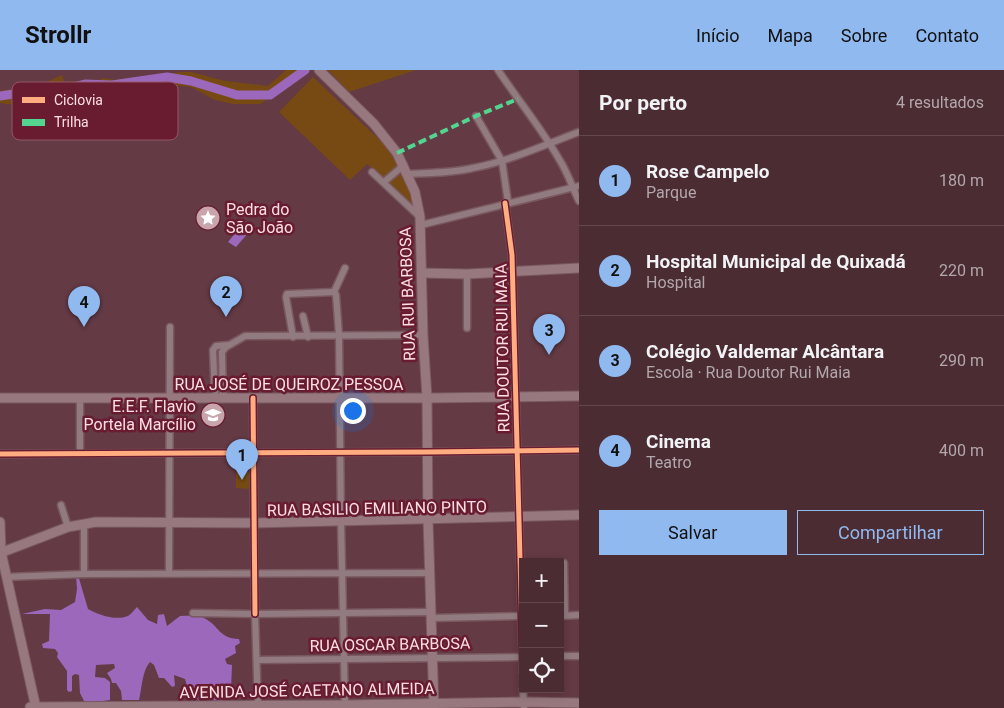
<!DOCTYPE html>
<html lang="pt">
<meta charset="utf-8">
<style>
body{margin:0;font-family:Roboto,sans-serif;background:#55383f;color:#f1f3f6}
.controls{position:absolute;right:15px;bottom:15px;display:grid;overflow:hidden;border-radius:0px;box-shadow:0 2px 8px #0003}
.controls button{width:45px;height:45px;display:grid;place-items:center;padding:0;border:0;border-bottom:1px solid #62484e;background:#4b2c33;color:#f1f3f6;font:25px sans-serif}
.you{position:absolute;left:352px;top:340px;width:18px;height:18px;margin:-12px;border:4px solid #fff;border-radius:50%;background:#1a73e8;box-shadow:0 0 0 8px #1a73e833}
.badge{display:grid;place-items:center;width:32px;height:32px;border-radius:50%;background:#90b9f0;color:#111;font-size:16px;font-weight:700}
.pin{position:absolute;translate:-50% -41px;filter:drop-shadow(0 1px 2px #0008)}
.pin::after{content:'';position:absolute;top:26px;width:18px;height:15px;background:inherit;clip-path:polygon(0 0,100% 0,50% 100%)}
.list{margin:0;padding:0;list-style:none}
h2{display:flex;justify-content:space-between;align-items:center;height:65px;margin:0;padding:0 20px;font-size:21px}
h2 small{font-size:16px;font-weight:400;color:#b2a7ac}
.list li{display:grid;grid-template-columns:32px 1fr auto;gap:15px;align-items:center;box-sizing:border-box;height:90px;padding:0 20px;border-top:1px solid #62484e}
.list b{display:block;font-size:19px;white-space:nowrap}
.list p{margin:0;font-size:16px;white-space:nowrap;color:#b2a7ac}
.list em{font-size:16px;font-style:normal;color:#b2a7ac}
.actions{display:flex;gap:10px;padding:15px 20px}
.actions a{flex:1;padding:11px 0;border:1px solid #90b9f0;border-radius:0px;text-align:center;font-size:18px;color:#90b9f0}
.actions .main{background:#90b9f0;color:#111}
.icon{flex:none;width:28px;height:28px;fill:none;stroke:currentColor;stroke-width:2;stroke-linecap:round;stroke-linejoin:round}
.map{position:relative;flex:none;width:579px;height:638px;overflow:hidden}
header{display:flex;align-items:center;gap:30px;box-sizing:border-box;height:70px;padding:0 25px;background:#90b9f0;color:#111}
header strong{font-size:24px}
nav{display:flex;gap:28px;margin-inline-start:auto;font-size:18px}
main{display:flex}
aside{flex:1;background:#4b2c33}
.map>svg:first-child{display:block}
.green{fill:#774a14}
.water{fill:#9b68bb}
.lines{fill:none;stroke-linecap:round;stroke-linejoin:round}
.river{stroke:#9b68bb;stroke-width:9}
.minor-casing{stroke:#79585f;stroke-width:9}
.major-casing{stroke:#79585f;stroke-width:11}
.minor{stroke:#917b80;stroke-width:6}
.major{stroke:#96787e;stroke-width:9}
.quiet{stroke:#53d58f;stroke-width:4;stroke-dasharray:8 4;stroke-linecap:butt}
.cycleway-casing{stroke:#691c30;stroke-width:8}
.cycleway{stroke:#ffac80;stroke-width:5}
.labels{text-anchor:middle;stroke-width:5;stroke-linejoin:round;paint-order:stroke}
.poi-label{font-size:16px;fill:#fddfe3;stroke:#691c30;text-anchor:start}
.street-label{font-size:16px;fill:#fddfe3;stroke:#691c30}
.key{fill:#691c30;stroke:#955666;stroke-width:1}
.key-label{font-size:14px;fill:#fddfe3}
</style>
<header>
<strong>Strollr</strong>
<nav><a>Início</a><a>Mapa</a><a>Sobre</a><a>Contato</a></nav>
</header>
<main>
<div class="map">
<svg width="579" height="638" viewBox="0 0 579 638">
<rect width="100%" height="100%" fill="#643a44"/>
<g class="green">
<path d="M286,0H311L260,34H233L215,30L191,17L173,15L137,16L116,21L108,25L104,23L97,24L94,20L85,17L79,21L72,19L68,22L69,34L63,38L52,35L47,25L43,22L42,26L38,23L35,29L32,30C27,28 25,23 18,27L19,30C14,36 7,34 0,33V21L22,18H34L62,5L65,14L67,12L78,11L85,13L86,10L98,11L103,8L115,10L182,2H191L225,11L268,16Z"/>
<polygon points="328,0 416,0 349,22"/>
<polygon points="313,7 385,75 401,95 384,110 367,94 350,110 279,42"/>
<polygon points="403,100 412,123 415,140 388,113"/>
<polygon points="249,402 249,419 236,418 236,403"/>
</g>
<g class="water">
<polygon points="241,156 249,162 236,177 228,172"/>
<path d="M76,505H78L88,539C99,545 115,551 128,546C131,544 134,540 137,537L148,550L157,554L158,545L164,544L167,556L180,546C187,546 197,545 204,548C220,556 218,568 239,569L240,573L235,576L236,583L225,589L227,594L232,595L231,620L222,618L223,631L191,629L185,609L174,605L175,616L172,617L164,608H159L154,595L150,592C142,601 142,618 139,630H122L121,621L116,613H112L111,609L107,603L115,598L114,594L96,595L95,607L105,608L110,612V630L89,633L84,631L80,623L79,605L75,604L72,606V621L69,622L67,620V601L57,587L58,583L55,579L43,578L42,574L49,571L50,544H22L45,539L61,540L75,532L77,519Z"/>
</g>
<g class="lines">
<polyline class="river" points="0,26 38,20 61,20 85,14 112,15 167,7 191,11 237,25 270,25 305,0"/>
<defs>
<g id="minor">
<path d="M498,0C518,30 541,58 559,89C568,103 572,117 579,131"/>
<polyline points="476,46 502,91 508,132"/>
<polyline points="372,102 420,147"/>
<path d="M408,104C430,103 452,103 473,98C510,91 544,75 579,62"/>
<polyline points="384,112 404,95"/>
<polyline points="505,133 512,185 523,603"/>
<polyline points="421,155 579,116"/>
<polyline points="345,198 334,222 336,225 339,265 341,451 345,638"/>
<polyline points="467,204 467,258"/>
<polyline points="303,246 308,267"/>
<polyline points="293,267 286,227 287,224 334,222"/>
<polyline points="80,328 80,383"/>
<polyline points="215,328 213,280 216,276 229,275"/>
<polyline points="253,328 255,544 258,638"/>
<polyline points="223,329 222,282 226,277 245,266 423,265"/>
<polyline points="0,384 428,382 579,380"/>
<polyline points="61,435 68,457"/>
<polyline points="84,454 84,504"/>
<polyline points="564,493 565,545"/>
<polyline points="169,503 170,257"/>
<polyline points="6,507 84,504 430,503"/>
<polyline points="193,543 255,544 431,542"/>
<polyline points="560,546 579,545"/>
<polyline points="431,548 523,546"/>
<polyline points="560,586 579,586"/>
<polyline points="257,590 523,587"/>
<polyline points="523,619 524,638"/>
</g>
<g id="major">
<polyline points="319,0 374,54 397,83 415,122 420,147 423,265 427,328 428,450 434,638"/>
<polyline points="422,203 467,204 579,198"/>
<polyline points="0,328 427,328 579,326"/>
<polyline points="0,452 1,482 36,638"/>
<polyline points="0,483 68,457 96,452 255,453 579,445"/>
<polyline points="30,637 345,635 524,632 579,633"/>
</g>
</defs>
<use href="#minor" class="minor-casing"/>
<use href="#major" class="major-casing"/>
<use href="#minor" class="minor"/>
<use href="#major" class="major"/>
<polyline class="quiet" points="397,83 476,46 518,29"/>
<defs>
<g id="cycleway">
<polyline points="505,133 512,185 523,603"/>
<polyline points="253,328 255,544"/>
<polyline points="0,384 428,382 579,380"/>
</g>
</defs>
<use href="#cycleway" class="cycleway-casing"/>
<use href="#cycleway" class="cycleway"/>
</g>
<defs>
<symbol id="sight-disc" viewBox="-11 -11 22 22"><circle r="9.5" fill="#c7a5ab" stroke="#691c30"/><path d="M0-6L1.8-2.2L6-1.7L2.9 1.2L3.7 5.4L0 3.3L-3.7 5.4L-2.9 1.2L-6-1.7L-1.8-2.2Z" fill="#fff"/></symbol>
<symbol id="school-disc" viewBox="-11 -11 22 22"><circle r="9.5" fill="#c7a5ab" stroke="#691c30"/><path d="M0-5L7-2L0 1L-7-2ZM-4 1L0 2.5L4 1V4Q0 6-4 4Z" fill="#fff"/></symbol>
</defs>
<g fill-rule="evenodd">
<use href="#sight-disc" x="194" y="134" width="28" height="28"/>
<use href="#school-disc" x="199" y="331" width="28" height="28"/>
</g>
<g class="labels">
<g class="poi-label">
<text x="226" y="145">Pedra do<tspan x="226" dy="18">São João</tspan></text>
<text x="196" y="342" text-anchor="end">E.E.F. Flavio<tspan x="196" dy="18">Portela Marcílio</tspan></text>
</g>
<g class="street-label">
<text transform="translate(407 224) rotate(-92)" y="6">RUA RUI BARBOSA</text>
<text transform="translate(502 278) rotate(-91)" y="6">RUA DOUTOR RUI MAIA</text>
<text x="289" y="320">RUA JOSÉ DE QUEIROZ PESSOA</text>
<text transform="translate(377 438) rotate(-1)" y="6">RUA BASILIO EMILIANO PINTO</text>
<text transform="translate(390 574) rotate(-1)" y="6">RUA OSCAR BARBOSA</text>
<text transform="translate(307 620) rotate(-1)" y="6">AVENIDA JOSÉ CAETANO ALMEIDA</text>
</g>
</g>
<rect x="12" y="12" width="166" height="58" rx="8" class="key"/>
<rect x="22" y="27" width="23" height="6" fill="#ffac80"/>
<rect x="22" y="49" width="23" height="7" fill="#53d58f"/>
<g class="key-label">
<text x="54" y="35">Ciclovia</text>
<text x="54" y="57">Trilha</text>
</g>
</svg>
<div class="controls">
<button>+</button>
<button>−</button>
<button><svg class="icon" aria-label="locate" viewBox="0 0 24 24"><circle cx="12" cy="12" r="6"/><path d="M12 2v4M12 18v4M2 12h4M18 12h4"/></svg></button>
</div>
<div class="you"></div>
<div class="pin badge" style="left:242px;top:410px">1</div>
<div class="pin badge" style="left:226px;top:247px">2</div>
<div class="pin badge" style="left:549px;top:285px">3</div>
<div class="pin badge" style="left:84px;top:257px">4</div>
</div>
<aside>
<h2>Por perto<small>4 resultados</small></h2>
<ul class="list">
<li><span class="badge">1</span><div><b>Rose Campelo</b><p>Parque</p></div><em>180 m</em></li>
<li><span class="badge">2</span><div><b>Hospital Municipal de Quixadá</b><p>Hospital</p></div><em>220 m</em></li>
<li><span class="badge">3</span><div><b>Colégio Valdemar Alcântara</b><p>Escola · Rua Doutor Rui Maia</p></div><em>290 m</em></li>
<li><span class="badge">4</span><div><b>Cinema</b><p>Teatro</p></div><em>400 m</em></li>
</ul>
<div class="actions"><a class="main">Salvar</a><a>Compartilhar</a></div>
</aside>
</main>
